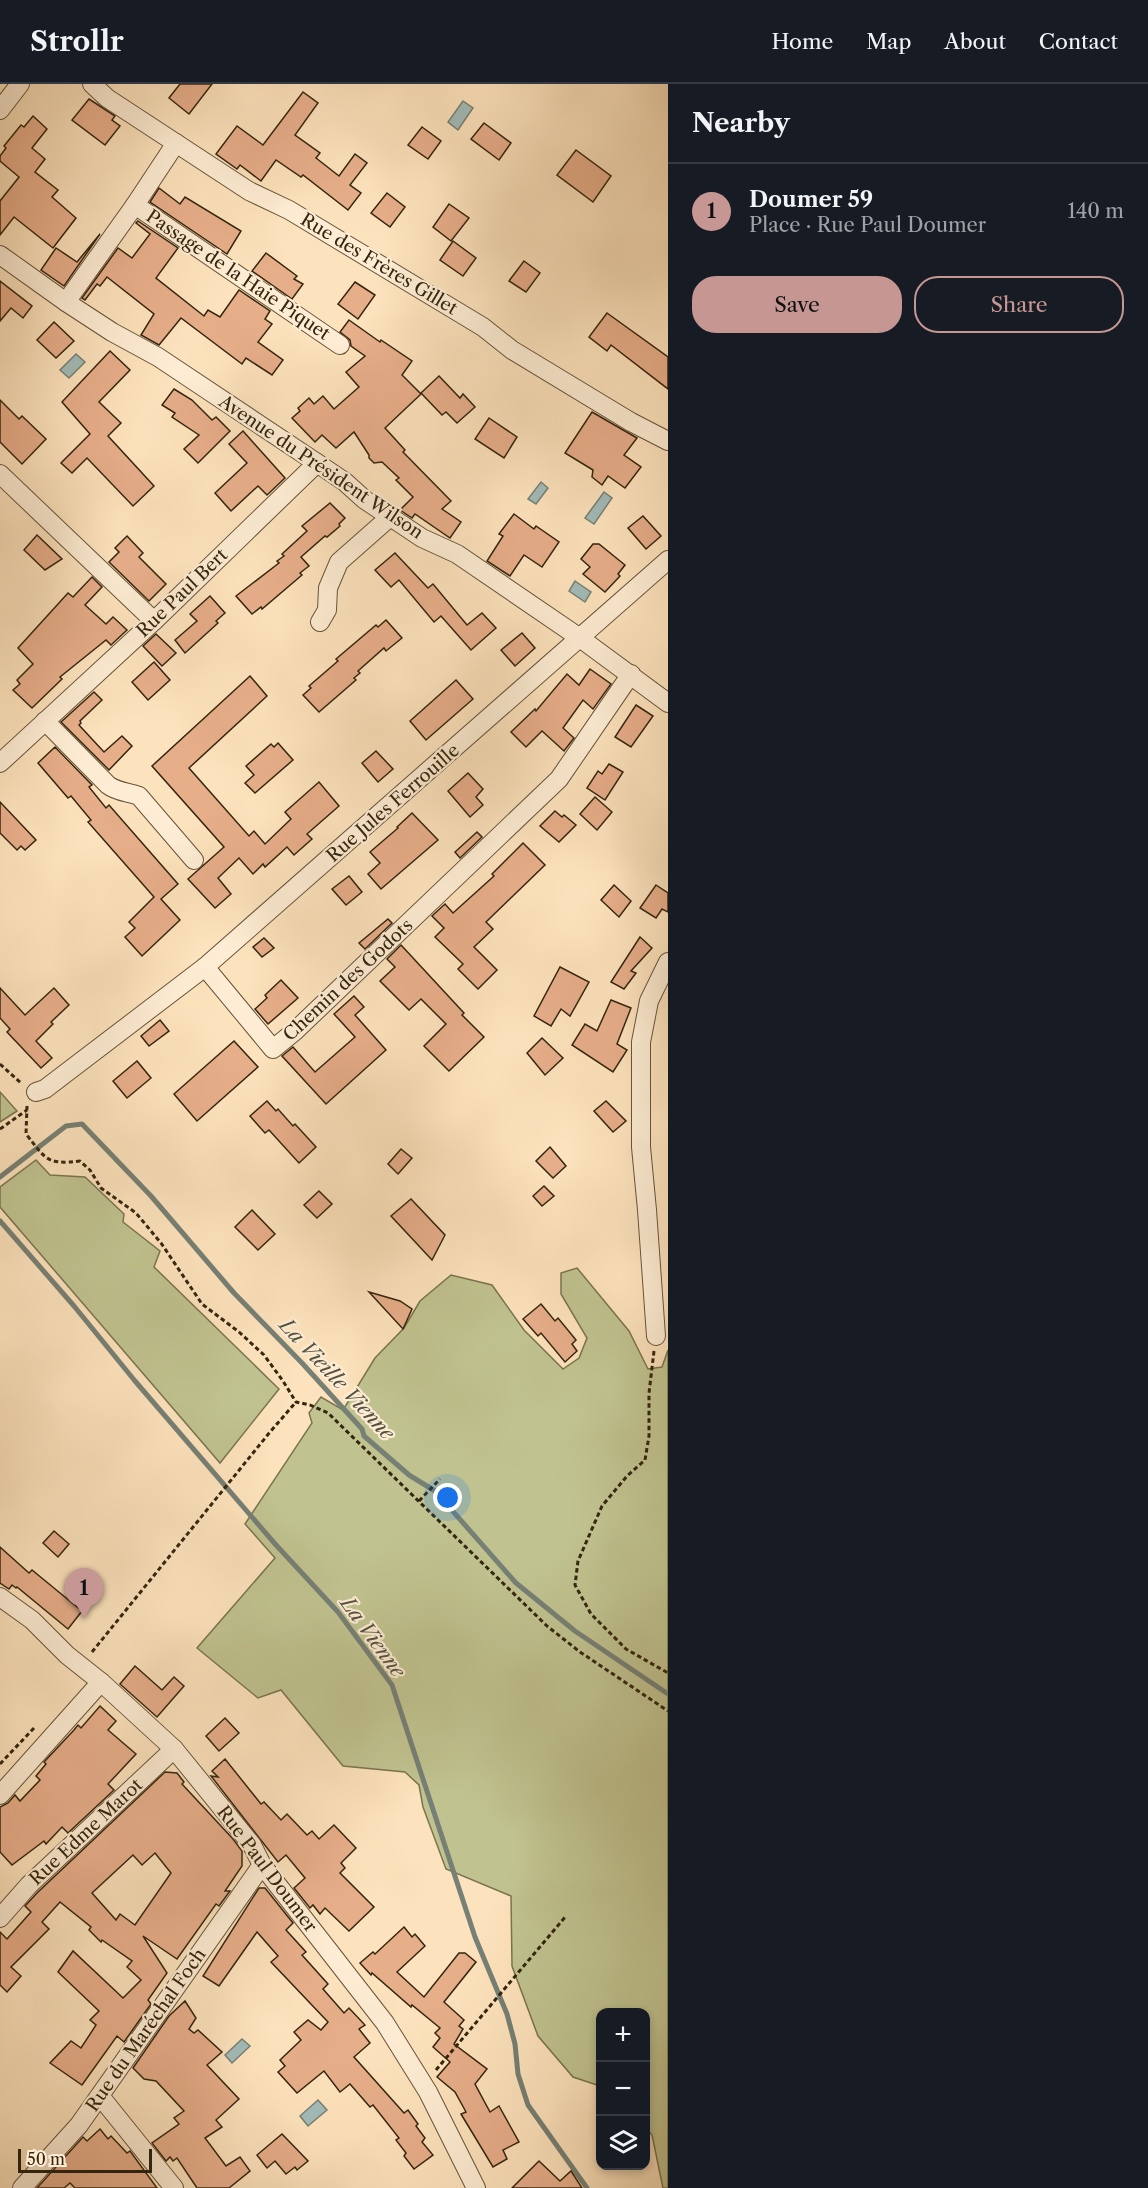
<!DOCTYPE html>
<meta charset="utf-8">
<style>
body{margin:0;font-family:"Libre Caslon Text",serif;background:#20242c;color:#f1f3f6}
.controls{position:absolute;right:18px;bottom:18px;display:grid;overflow:hidden;border-radius:12px;box-shadow:0 3px 9px #0003}
.controls button{width:54px;height:54px;display:grid;place-items:center;padding:0;border:0;border-bottom:2px solid #363941;background:#171b24;color:#f1f3f6;font:30px sans-serif}
.scale{position:absolute;left:18px;bottom:15px;width:134px;box-sizing:border-box;padding-left:6px;border:3px solid #34250e;border-top:0;font-size:16px;line-height:21px;white-space:nowrap;color:#34250e;-webkit-text-stroke:4px #feedd4;paint-order:stroke}
.you{position:absolute;left:448px;top:1414px;width:21px;height:21px;margin:-15px;border:4px solid #fff;border-radius:50%;background:#1a73e8;box-shadow:0 0 0 9px #1a73e833}
.badge{display:grid;place-items:center;width:39px;height:39px;border-radius:50%;background:#c59692;color:#111;font-size:20px;font-weight:700}
.pin{position:absolute;translate:-50% -50px;filter:drop-shadow(0 2px 3px #0008)}
.pin::after{content:'';position:absolute;top:32px;width:21px;height:18px;background:inherit;clip-path:polygon(0 0,100% 0,50% 100%)}
.list{margin:0;padding:0;list-style:none}
h2{display:flex;justify-content:space-between;align-items:center;height:78px;margin:0;padding:0 24px;font-size:26px}
h2 small{font-size:20px;font-weight:400;color:#9ea1a6}
.list li{display:grid;grid-template-columns:39px 1fr auto;gap:18px;align-items:center;box-sizing:border-box;height:96px;padding:0 24px;border-top:2px solid #363941}
.list b{display:block;font-size:22px;white-space:nowrap}
.list p{margin:0;font-size:20px;white-space:nowrap;color:#9ea1a6}
.list em{font-size:20px;font-style:normal;color:#9ea1a6}
.actions{display:flex;gap:12px;padding:18px 24px}
.actions a{flex:1;padding:14px 0;border:2px solid #c59692;border-radius:24px;text-align:center;font-size:21px;color:#c59692}
.actions .main{background:#c59692;color:#111}
.icon{flex:none;width:33px;height:33px;fill:none;stroke:currentColor;stroke-width:2;stroke-linecap:round;stroke-linejoin:round}
.map{position:relative;flex:none;width:668px;height:2104px;overflow:hidden}
header{display:flex;align-items:center;gap:36px;box-sizing:border-box;height:84px;padding:0 30px;background:#171b24;border-bottom:2px solid #363941}
header strong{font-size:28px}
nav{display:flex;gap:33px;margin-inline-start:auto;font-size:21px}
main{display:flex}
aside{flex:1;background:#171b24}
.map>svg:first-child{display:block}
.green{fill:#c0c390;stroke:#7a744f;stroke-width:1.5}
.water{fill:#a2bcb9;stroke:#768075;stroke-width:1.5}
.lines{fill:none;stroke-linecap:round;stroke-linejoin:round}
.stream{stroke:#768075;stroke-width:5}
.building{fill:#e7ae8a;stroke:#34250e;stroke-width:1.5;fill-rule:evenodd}
.minor-casing{stroke:#66543a;stroke-width:20}
.path{stroke:#34250e;stroke-width:3;stroke-dasharray:4.5 3;stroke-linecap:butt}
.minor{stroke:#feedd4;stroke-width:18}
.labels{text-anchor:middle;stroke-width:4.5;stroke-linejoin:round;paint-order:stroke}
.street-label{font-size:18px;fill:#34250e;stroke:#feedd4}
.water-label{font-size:20px;font-style:italic;fill:#555241;stroke:#feedd4}
</style>
<header>
<strong>Strollr</strong>
<nav><a>Home</a><a>Map</a><a>About</a><a>Contact</a></nav>
</header>
<main>
<div class="map">
<svg width="668" height="2104" viewBox="0 0 668 2104">
<rect width="100%" height="100%" fill="#fde3bd"/>
<filter id="stains"><feTurbulence type="fractalNoise" baseFrequency=".00333" numOctaves="4"/><feColorMatrix values="0 0 0 0 .2 0 0 0 0 .09 0 0 0 0 .02 0 0 0 .5 -.17"/></filter>
<radialGradient id="worn" r=".72"><stop offset=".6" stop-color="#630" stop-opacity="0"/><stop offset="1" stop-color="#630" stop-opacity=".3"/></radialGradient>
<g class="green">
<polygon points="0,1008 17,1027 0,1038"/>
<polygon points="36,1076 50,1091 85,1093 124,1130 123,1138 160,1167 154,1183 279,1305 220,1379 0,1123 0,1103"/>
<polygon points="577,1184 629,1247 648,1285 662,1283 668,1266 668,2104 663,2104 652,2051 646,2044 646,1928 600,1928 600,2002 573,1993 538,1952 512,1882 511,1812 446,1785 423,1723 419,1701 405,1688 343,1682 281,1606 258,1614 197,1564 275,1474 245,1440 312,1339 309,1329 321,1313 343,1326 375,1274 404,1244 420,1217 451,1191 492,1201 524,1246 563,1285 579,1274 587,1254 561,1210 561,1189"/>
</g>
<g class="water">
<polygon points="463,17 473,24 458,46 448,38"/>
<polygon points="76,270 85,278 69,294 60,286"/>
<polygon points="541,398 548,404 536,420 528,415"/>
<polygon points="604,408 612,414 594,440 585,434"/>
<polygon points="575,497 591,508 585,518 569,507"/>
<polygon points="242,1955 250,1962 232,1979 225,1971"/>
<polygon points="318,2016 327,2026 308,2042 300,2032"/>
</g>
<g class="lines">
<g class="stream">
<polyline points="0,1093 66,1042 82,1040 151,1112 234,1209 302,1279 362,1345 364,1352 409,1391 435,1407 516,1499 575,1547 668,1610"/>
<polyline points="0,1137 74,1222 135,1297 276,1461 338,1528 392,1601 475,1853 507,1930 515,1960 518,1990 528,2021 587,2104"/>
</g>
</g>
<g class="building">
<polygon points="180,0 212,0 189,30 169,14"/>
<polygon points="303,8 318,19 295,51 320,69 316,74 339,92 355,70 367,79 350,101 361,109 348,126 303,91 301,93 276,76 261,97 240,81 237,85 216,70 237,42 263,61"/>
<polygon points="89,15 115,32 112,36 120,42 105,61 72,36"/>
<polygon points="33,32 47,45 32,64 45,75 35,88 58,106 52,113 76,134 53,164 14,133 0,151 0,117 19,93 0,77 0,72 6,64 4,62 21,41 24,43"/>
<polygon points="484,39 511,59 499,76 471,55"/>
<polygon points="422,43 441,57 428,75 408,61"/>
<polygon points="576,66 611,92 593,118 557,91"/>
<polygon points="159,104 180,120 185,113 241,147 227,170 150,118"/>
<polygon points="387,109 405,123 390,143 371,129"/>
<polygon points="449,120 469,134 451,157 433,143"/>
<polygon points="138,137 178,164 156,194 204,232 208,226 220,233 239,206 270,227 265,235 272,240 258,258 283,276 272,291 246,274 242,280 181,234 159,261 141,251 154,230 107,193 100,202 97,200 85,216 82,214 118,164 132,174 150,150 136,139"/>
<polygon points="100,150 64,202 41,186 56,164 77,178"/>
<polygon points="453,157 476,174 463,192 440,176"/>
<polygon points="266,169 297,192 294,195 303,200 292,215 252,187"/>
<polygon points="524,177 540,189 526,208 509,197"/>
<polygon points="0,197 32,222 23,234 11,224 0,237"/>
<polygon points="355,198 375,211 358,235 338,220"/>
<polygon points="607,229 668,273 668,305 611,261 607,267 589,253"/>
<polygon points="349,236 380,258 381,256 412,277 402,291 421,310 385,344 405,366 403,368 451,417 442,425 461,438 450,454 415,430 412,434 400,426 413,413 396,396 399,394 382,378 374,379 369,374 369,371 354,348 336,364 322,351 315,358 292,334 300,327 298,324 309,314 314,320 323,312 334,325 359,303 346,288 365,272 351,262 350,256 340,248"/>
<polygon points="54,238 74,257 56,274 37,256"/>
<polygon points="110,267 130,286 99,318 121,339 108,352 154,402 133,422 87,374 72,389 61,379 90,350 62,318"/>
<polygon points="439,292 460,314 463,310 475,323 457,339 446,328 442,331 421,309"/>
<polygon points="174,305 192,316 212,336 216,333 230,347 198,379 184,365 199,351 172,333 175,329 162,321"/>
<polygon points="0,316 19,335 22,332 46,355 22,380 0,358"/>
<polygon points="592,328 637,354 624,371 641,383 625,404 608,392 602,401 592,393 593,386 565,369"/>
<polygon points="489,334 517,353 504,374 475,355"/>
<polygon points="243,347 285,394 267,411 258,402 231,427 215,409 247,379 229,360"/>
<polygon points="330,419 345,434 339,440 340,442 327,453 325,452 301,473 309,482 300,489 302,491 262,525 261,523 252,530 236,512 279,479 277,477 284,472 282,470 307,447 302,442"/>
<polygon points="514,430 534,445 536,442 559,458 542,483 524,471 510,492 487,477 503,452 499,450"/>
<polygon points="643,432 661,452 646,465 628,444"/>
<polygon points="37,451 62,475 45,486 24,466"/>
<polygon points="127,452 143,469 139,473 166,500 149,517 109,478 119,468 115,464"/>
<polygon points="593,460 599,460 625,481 618,490 620,492 605,508 583,490 590,483 581,475"/>
<polygon points="395,469 428,504 433,500 467,541 482,529 496,544 471,566 441,532 434,538 399,496 391,503 375,486"/>
<polygon points="92,493 102,503 85,521 106,540 113,533 127,546 111,561 106,556 60,593 62,595 32,624 13,606 20,600 17,596 33,580 18,564 68,509 73,513"/>
<polygon points="210,512 225,529 216,537 218,539 185,569 175,556 197,537 190,530"/>
<polygon points="386,536 402,554 386,567 384,564 358,587 360,589 354,594 356,596 319,628 303,611 311,604 309,602 338,577 336,575 376,541 378,543"/>
<polygon points="522,549 535,564 515,582 501,566"/>
<polygon points="156,550 176,569 162,582 143,562"/>
<polygon points="154,578 170,596 148,616 132,598"/>
<polygon points="590,585 611,600 593,625 583,616 563,644 574,654 564,667 542,647 526,663 511,648 535,625 536,627 567,590 579,601"/>
<polygon points="250,592 267,612 189,684 249,752 254,747 265,760 291,735 285,728 319,698 339,722 307,750 312,755 294,771 287,763 265,783 263,780 253,790 239,774 218,794 231,810 215,824 188,795 224,763 152,682"/>
<polygon points="456,596 473,615 426,656 410,637"/>
<polygon points="94,608 102,616 80,637 81,639 79,641 104,668 122,652 132,662 109,686 61,638"/>
<polygon points="636,621 653,632 631,663 615,653"/>
<polygon points="278,659 293,676 255,709 245,699 254,691 246,682 271,660 274,663"/>
<polygon points="55,663 92,701 89,703 106,724 109,721 178,800 161,815 180,836 142,872 125,853 135,844 129,838 154,813 88,738 91,736 71,712 68,714 38,679"/>
<polygon points="376,667 393,685 378,698 362,679"/>
<polygon points="609,680 623,688 605,716 587,704 598,687 602,690"/>
<polygon points="468,689 483,705 476,713 483,721 470,733 448,707"/>
<polygon points="595,713 612,728 597,746 580,730"/>
<polygon points="0,718 36,756 25,766 21,762 17,766 0,749"/>
<polygon points="555,727 562,733 564,731 576,741 559,758 540,742"/>
<polygon points="412,729 438,756 381,805 368,790 380,779 370,768 398,744 397,743"/>
<polygon points="477,748 482,753 460,774 455,768"/>
<polygon points="523,759 545,781 486,838 493,845 474,863 497,886 478,905 458,885 463,880 435,853 444,844 432,832 445,820 453,829 494,792 492,790"/>
<polygon points="349,792 362,808 346,821 332,805"/>
<polygon points="614,801 631,817 619,833 601,816"/>
<polygon points="656,801 668,809 668,828 662,825 656,834 640,824"/>
<polygon points="388,835 392,839 365,865 359,859"/>
<polygon points="640,853 652,864 631,887 636,889 624,905 611,898"/>
<polygon points="264,854 274,864 262,873 253,863"/>
<polygon points="401,861 464,929 462,931 484,953 449,987 424,962 446,940 421,915 409,926 380,897 395,883 387,875"/>
<polygon points="560,883 589,898 570,932 561,925 551,942 534,932"/>
<polygon points="281,896 298,914 268,940 255,925 267,914 265,911"/>
<polygon points="0,904 25,931 54,904 69,921 51,938 53,940 36,957 52,974 41,984 7,948 10,945 0,934"/>
<polygon points="354,912 364,923 355,931 386,966 326,1020 282,972 293,963 315,988 355,953 334,930"/>
<polygon points="611,916 631,924 617,960 627,966 613,988 572,961 585,940 597,947"/>
<polygon points="160,936 169,947 149,962 141,952"/>
<polygon points="542,954 563,974 545,991 527,969"/>
<polygon points="234,957 258,983 197,1037 174,1010"/>
<polygon points="137,977 151,994 127,1014 113,997"/>
<polygon points="267,1017 276,1027 278,1025 293,1042 295,1040 316,1063 299,1079 269,1046 265,1049 250,1032"/>
<polygon points="606,1017 626,1037 613,1048 594,1027"/>
<polygon points="550,1063 566,1082 553,1094 536,1077"/>
<polygon points="401,1065 412,1074 398,1090 388,1080"/>
<polygon points="544,1102 554,1112 542,1122 533,1112"/>
<polygon points="319,1107 332,1120 317,1134 304,1121"/>
<polygon points="411,1115 445,1151 432,1176 391,1132"/>
<polygon points="252,1126 275,1150 258,1166 235,1143"/>
<polygon points="369,1208 400,1217 412,1225 403,1245"/>
<polygon points="541,1220 555,1237 558,1234 576,1256 572,1260 577,1267 565,1278 541,1249 538,1252 523,1235"/>
<polygon points="54,1447 69,1460 58,1473 43,1459"/>
<polygon points="0,1463 29,1489 32,1486 82,1527 68,1545 17,1503 16,1504 12,1501 9,1505 0,1499"/>
<polygon points="135,1582 162,1606 174,1593 184,1602 157,1633 120,1600"/>
<polygon points="100,1622 116,1637 108,1646 136,1670 108,1700 114,1706 68,1749 62,1743 46,1760 44,1757 12,1781 0,1768 0,1723 8,1719 15,1711 20,1717 40,1696 36,1692 46,1680 44,1678 74,1646 78,1641 81,1644"/>
<polygon points="225,1634 239,1649 219,1667 206,1652"/>
<polygon points="225,1675 261,1720 264,1718 281,1736 287,1730 307,1751 312,1747 319,1755 334,1741 356,1764 341,1779 345,1784 340,1789 374,1823 349,1847 325,1824 320,1830 313,1821 310,1824 294,1804 305,1794 286,1771 278,1778 211,1692 218,1693 212,1687"/>
<path d="M165,1688L177,1689L184,1698L182,1700L233,1755L242,1767V1782L225,1807H230L219,1822L216,1820L177,1875L143,1852L167,1889L148,1916L151,1920L124,1958L117,1952L82,2001L50,1979L71,1957L81,1964L96,1941L90,1936L99,1927L58,1888L73,1867L123,1914L141,1896L127,1883L132,1877L102,1856L101,1858L89,1846L91,1843L60,1818L42,1838L49,1845L11,1883L21,1892L7,1908L0,1901V1848L7,1855L31,1828L25,1822L37,1809ZM155,1769L171,1789L135,1841L120,1830L116,1836L92,1809L133,1771L142,1781Z"/>
<polygon points="259,1804 265,1804 293,1839 286,1846 306,1868 302,1871 328,1900 323,1905 344,1929 349,1924 365,1941 359,1945 370,1959 354,1973 404,2029 408,2026 418,2040 416,2042 425,2054 422,2058 433,2071 414,2085 404,2072 406,2069 396,2056 399,2054 373,2021 370,2023 350,2000 340,2008 324,1987 297,2009 278,1988 285,1982 280,1976 301,1956 294,1948 308,1936 321,1946 328,1938 271,1878 278,1872 257,1848 219,1902 203,1892"/>
<polygon points="404,1843 412,1853 415,1850 425,1862 397,1888 424,1913 459,1869 465,1869 476,1878 444,1918 464,1936 459,1942 463,1945 454,1960 487,1985 475,2000 490,2028 499,2022 519,2058 503,2066 507,2075 493,2083 461,2030 466,2028 455,2008 437,1993 450,1978 433,1963 440,1954 435,1949 440,1944 412,1921 411,1923 372,1889 371,1891 360,1879 373,1868 375,1870"/>
<polygon points="185,1917 196,1934 189,1945 194,1949 198,1946 222,1968 207,1981 239,2015 216,2036 222,2043 205,2054 226,2082 240,2073 250,2087 229,2104 197,2104 177,2074 173,2077 170,2073 166,2077 152,2059 179,2040 174,2034 184,2027 156,1997 144,1995 133,1984 169,1932"/>
<polygon points="100,2045 108,2055 111,2052 127,2069 130,2067 157,2104 75,2104 70,2099 64,2104 37,2104 83,2053 87,2057"/>
<polygon points="282,2050 308,2077 297,2086 295,2083 286,2090 275,2077 267,2084 257,2071"/>
<polygon points="539,2077 560,2097 571,2087 582,2104 512,2104"/>
</g>
<g class="lines">
<defs>
<g id="minor">
<polyline points="92,0 107,14 249,107 289,126 483,243 512,266 631,338 668,357"/>
<polyline points="0,26 20,0"/>
<polyline points="135,121 340,261"/>
<polyline points="0,171 66,218 112,248 158,273 317,379 345,398 365,416 422,454 457,470 580,554 668,619"/>
<polyline points="66,218 135,121 176,59"/>
<polyline points="0,390 154,537"/>
<polyline points="320,538 327,526 328,504 339,478 390,433"/>
<path d="M45,637L108,701C117,708 128,708 139,712L194,776"/>
<polyline points="0,679 154,537 317,379"/>
<polyline points="205,883 668,476"/>
<polyline points="36,1008 45,1005 205,883 273,965 295,947 559,695 631,590"/>
<polyline points="656,1252 647,1126 641,1063 641,958 649,917 668,878"/>
<polyline points="0,1513 32,1536 67,1571 101,1598 174,1665 252,1761 262,1781 385,1939 428,2008 476,2104"/>
<polyline points="0,1711 101,1598"/>
<polyline points="0,1834 29,1801 174,1665"/>
<polyline points="100,2012 174,2104"/>
<polyline points="22,2104 79,2041 262,1781"/>
</g>
</defs>
<use href="#minor" class="minor-casing"/>
<g class="path">
<polyline points="0,980 21,999"/>
<path d="M27,1022L26,1050C46,1075 46,1081 80,1077L90,1086L101,1104L136,1129L161,1159L202,1220L239,1248L264,1271L283,1297L296,1318L310,1321L328,1329L547,1542L580,1568L668,1627"/>
<polyline points="0,1045 27,1026"/>
<polyline points="654,1267 649,1309 649,1352 645,1376 627,1392 602,1422 578,1477 575,1501 591,1530 626,1565 668,1589"/>
<polyline points="419,1417 440,1395"/>
<polyline points="92,1568 270,1348 296,1318"/>
<polyline points="0,1680 34,1644"/>
<polyline points="436,1986 566,1832"/>
</g>
<use href="#minor" class="minor"/>
</g>
<g class="labels">
<g class="street-label">
<text transform="translate(379 180) rotate(31)" y="6">Rue des Frères Gillet</text>
<text transform="translate(238 191) rotate(34)" y="6">Passage de la Haie Piquet</text>
<text transform="translate(321 383) rotate(34)" y="6">Avenue du Président Wilson</text>
<text transform="translate(182 509) rotate(-44)" y="6">Rue Paul Bert</text>
<text transform="translate(393 719) rotate(-41)" y="6">Rue Jules Ferrouille</text>
<text transform="translate(348 896) rotate(-43)" y="6">Chemin des Godots</text>
<text transform="translate(86 1748) rotate(-43)" y="6">Rue Edme Marot</text>
<text transform="translate(267 1785) rotate(53)" y="6">Rue Paul Doumer</text>
<text transform="translate(146 1946) rotate(-55)" y="6">Rue du Maréchal Foch</text>
</g>
<g class="water-label">
<text transform="translate(337 1295) rotate(47)" y="7">La Vieille Vienne</text>
<text transform="translate(373 1553) rotate(54)" y="7">La Vienne</text>
</g>
</g>
<rect width="100%" height="100%" filter="url(#stains)"/>
<rect width="100%" height="100%" fill="url(#worn)"/>
</svg>
<div class="controls">
<button>+</button>
<button>−</button>
<button><svg class="icon" aria-label="layers" viewBox="0 0 24 24"><path d="M12 4l9 5-9 5-9-5zM3 14l9 5 9-5"/></svg></button>
</div>
<div class="scale">50 m</div>
<div class="you"></div>
<div class="pin badge" style="left:84px;top:1534px">1</div>
</div>
<aside>
<h2>Nearby<small></small></h2>
<ul class="list">
<li><span class="badge">1</span><div><b>Doumer 59</b><p>Place · Rue Paul Doumer</p></div><em>140 m</em></li>
</ul>
<div class="actions"><a class="main">Save</a><a>Share</a></div>
</aside>
</main>
